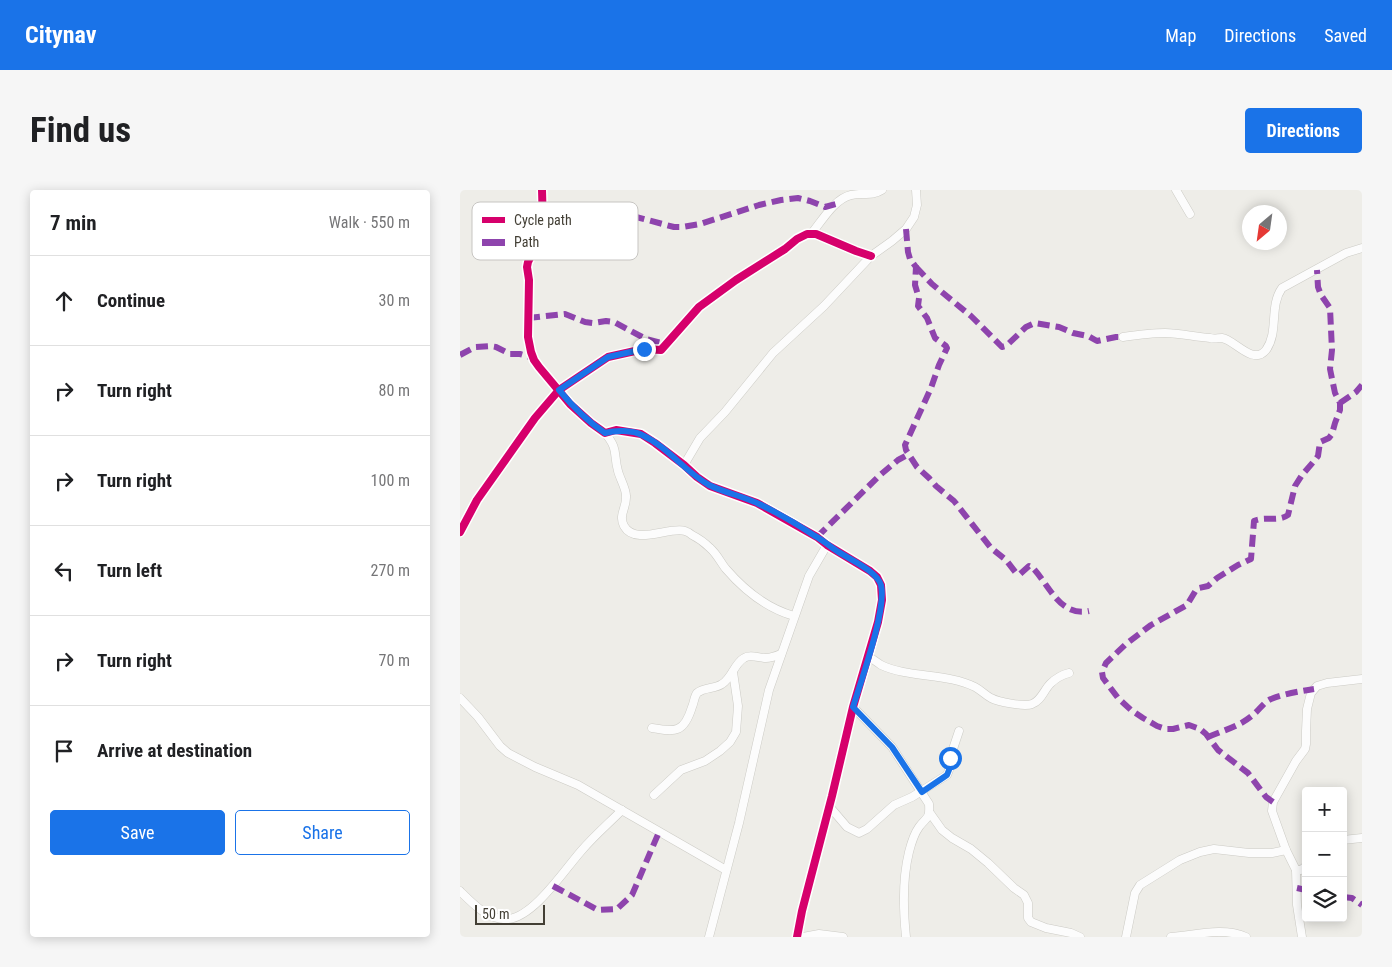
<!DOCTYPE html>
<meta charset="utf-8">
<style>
body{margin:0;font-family:"Roboto Condensed",sans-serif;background:#f6f6f6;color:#202124}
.controls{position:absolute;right:15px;bottom:15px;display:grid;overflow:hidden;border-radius:5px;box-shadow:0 2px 12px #0003}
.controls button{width:45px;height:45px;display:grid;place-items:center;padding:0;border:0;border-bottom:1px solid #e0e0e0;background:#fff;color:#202124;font:25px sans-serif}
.compass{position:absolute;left:782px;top:15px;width:45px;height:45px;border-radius:50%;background:#fff;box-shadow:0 2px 12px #0003;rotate:209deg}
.scale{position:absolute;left:15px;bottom:12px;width:70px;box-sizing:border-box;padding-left:5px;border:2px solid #433f35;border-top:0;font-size:14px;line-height:18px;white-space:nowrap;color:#433f35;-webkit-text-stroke:4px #fff;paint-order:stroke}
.stop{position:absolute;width:15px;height:15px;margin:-11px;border:4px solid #1a73e8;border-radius:50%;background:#fff}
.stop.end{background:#1a73e8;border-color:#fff;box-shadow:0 1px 5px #0008}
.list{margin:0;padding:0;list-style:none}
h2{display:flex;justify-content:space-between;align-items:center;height:65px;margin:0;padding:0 20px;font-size:21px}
h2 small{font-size:16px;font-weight:400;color:#757577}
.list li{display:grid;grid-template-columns:32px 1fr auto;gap:15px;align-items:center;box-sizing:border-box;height:90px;padding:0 20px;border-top:1px solid #e0e0e0}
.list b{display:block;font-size:19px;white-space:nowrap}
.list em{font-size:16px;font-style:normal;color:#757577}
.actions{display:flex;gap:10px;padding:15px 20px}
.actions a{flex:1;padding:11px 0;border:1px solid #1a73e8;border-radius:5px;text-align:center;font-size:18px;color:#1a73e8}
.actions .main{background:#1a73e8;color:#fff}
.icon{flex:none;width:28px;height:28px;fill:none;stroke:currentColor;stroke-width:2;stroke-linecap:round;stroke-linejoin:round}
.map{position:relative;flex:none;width:902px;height:747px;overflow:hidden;border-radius:5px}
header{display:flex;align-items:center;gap:30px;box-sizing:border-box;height:70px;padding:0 25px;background:#1a73e8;color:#fff}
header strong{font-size:24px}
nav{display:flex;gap:28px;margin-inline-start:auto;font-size:18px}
.intro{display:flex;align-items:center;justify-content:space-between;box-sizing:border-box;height:120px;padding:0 30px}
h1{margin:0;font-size:35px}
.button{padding:12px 22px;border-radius:5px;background:#1a73e8;color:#fff;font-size:18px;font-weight:700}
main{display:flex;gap:30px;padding:0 30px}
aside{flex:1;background:#fff;border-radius:5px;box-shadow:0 2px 12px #0003}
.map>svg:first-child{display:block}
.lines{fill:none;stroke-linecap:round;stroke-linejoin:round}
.street-casing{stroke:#cccbc5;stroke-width:9}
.street{stroke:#fcfcfc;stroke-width:8}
.quiet{stroke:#8e44ad;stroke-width:6;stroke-dasharray:12 6;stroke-linecap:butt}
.cycleway-casing{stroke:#fff;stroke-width:11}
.cycleway{stroke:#d6006c;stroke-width:8}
.route{stroke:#1a73e8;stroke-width:6}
.key{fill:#fff;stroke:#c7c5c2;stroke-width:1}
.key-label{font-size:14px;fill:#433f35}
</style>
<header>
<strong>Citynav</strong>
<nav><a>Map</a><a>Directions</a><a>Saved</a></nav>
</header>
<div class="intro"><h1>Find us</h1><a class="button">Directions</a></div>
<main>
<aside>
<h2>7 min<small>Walk · 550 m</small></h2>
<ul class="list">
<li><svg class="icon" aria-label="ahead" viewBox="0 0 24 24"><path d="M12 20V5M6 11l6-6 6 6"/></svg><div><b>Continue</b></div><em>30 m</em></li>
<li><svg class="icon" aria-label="right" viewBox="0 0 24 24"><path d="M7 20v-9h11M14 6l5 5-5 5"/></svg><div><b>Turn right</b></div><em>80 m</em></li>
<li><svg class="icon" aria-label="right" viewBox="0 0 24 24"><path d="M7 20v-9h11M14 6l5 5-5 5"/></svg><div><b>Turn right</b></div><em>100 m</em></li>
<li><svg class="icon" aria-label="left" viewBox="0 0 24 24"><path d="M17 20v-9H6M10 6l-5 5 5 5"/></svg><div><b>Turn left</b></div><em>270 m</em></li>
<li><svg class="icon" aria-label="right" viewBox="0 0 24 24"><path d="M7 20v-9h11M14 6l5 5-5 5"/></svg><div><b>Turn right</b></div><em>70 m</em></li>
<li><svg class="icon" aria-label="arrive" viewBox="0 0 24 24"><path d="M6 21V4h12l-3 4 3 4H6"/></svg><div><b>Arrive at destination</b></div></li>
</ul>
<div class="actions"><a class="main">Save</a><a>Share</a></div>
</aside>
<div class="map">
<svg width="902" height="747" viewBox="0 0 902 747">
<rect width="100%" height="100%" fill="#eeede8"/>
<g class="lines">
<defs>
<g id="street">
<polyline points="82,0 83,36 81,45 68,72 67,77 69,90 68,147 71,162 74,170 79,177 110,214 131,233 145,243 156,240 181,244 195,253 224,275 237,287 250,296 297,313 357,347 367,355 410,381 417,387 421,395 422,410 418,432 393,517 372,606 342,721 337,747"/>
<polyline points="716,0 730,24"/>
<path d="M351,44C362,31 374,9 391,5C403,2 411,7 422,0"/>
<path d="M663,147C677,145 691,143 705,143C720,143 735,147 750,148C754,149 758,148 762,148C775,150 793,176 806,160C819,142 809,116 822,98L886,63L902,58"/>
<path d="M145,243C159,260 153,263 158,281C160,289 166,298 166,306C167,317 158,325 164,336C175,356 210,336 225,341C228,342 230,343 232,345C238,348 245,353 250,358C257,364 261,373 266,379C285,401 306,418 334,426"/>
<polyline points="224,275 240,248 265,222 313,163 364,116 411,66 432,51 446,39 454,27 457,15 456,0"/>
<polyline points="0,342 17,310 75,228 99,200 148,167 184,159 201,160 239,117 276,90 325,59 337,49 347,44 356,44 396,61 411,66"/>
<path d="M408,466C412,469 417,472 421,475C449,488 487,483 515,497C521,500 525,505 531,508C538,512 565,517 572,514C581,511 584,500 590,494C596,488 601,485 609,483"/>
<polyline points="0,508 18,527 40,556 48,563 75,577 118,595 266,680"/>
<path d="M393,517L432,557L469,614C470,630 467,626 459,637C454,644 451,654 449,662C442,690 443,718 446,747"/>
<path d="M192,538C216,542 224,543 232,517C234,513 234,507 237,503C244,497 255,499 262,494C272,488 274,474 284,468C290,464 299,468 306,468C311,468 316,466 321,464"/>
<polyline points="194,605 221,580 245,571 260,561 270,552 276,542 278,516 273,482"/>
<polyline points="369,616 387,637 399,643 407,639 434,615 452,607 487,585 489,580 490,568 499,541"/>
<polyline points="470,623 482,640 492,648 511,659 528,673 554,698 564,705 568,713 568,728 571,732 586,738 611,743 620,747"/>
<polyline points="883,650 902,648"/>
<polyline points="836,680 841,680 846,676"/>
<path d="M0,701C12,713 29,731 48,729C74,727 105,679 122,660C134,646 149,633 162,620"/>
<polyline points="249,747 279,633 309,500 349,386 367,355"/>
<polyline points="343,747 359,744 383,747"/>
<polyline points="666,747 675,703 680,695 720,670 740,662 754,659 789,663 812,663 826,660"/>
<path d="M711,747C735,745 764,737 786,747"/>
<polyline points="842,747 837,715 836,680 826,660 812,621 813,612 836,571 845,559 846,554 846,541 847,519 851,503 857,496 867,493 902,489"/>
</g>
</defs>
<use href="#street" class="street-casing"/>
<use href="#street" class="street"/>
<g class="quiet">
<path d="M446,39L448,62L450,69L456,77L455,95L459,108L458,116L467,128L475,148L486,156L487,158L479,175L471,198L445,255L446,260L457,277L469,288L476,296L494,311L531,358L546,370L556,383L560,384L569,376L573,378C589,395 600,427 629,421"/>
<path d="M81,45L91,52L104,53C120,46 112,28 132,24L176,27L214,37H222L240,34L299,15L321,10L338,8L350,11L365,17L376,14"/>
<polyline points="456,77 472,94 511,126 542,157 546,156 566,137 575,133 599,137 613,143 628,146 637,151 656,147 663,147"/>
<polyline points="68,128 105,124 125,132 133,133 146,131 154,132 186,149 205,154"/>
<polyline points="0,165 15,157 30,156 36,157 50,164 60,164 74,168"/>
<polyline points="880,213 896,202 902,195"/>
<polyline points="357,347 419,286 438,270 449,264"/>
<path d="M748,547C764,540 781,536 794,524C800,519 804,512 811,509C823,504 841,501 854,499"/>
<path d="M813,612L806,607L788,583L758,560L746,544L740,539L729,535L713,539H706L697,536L683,528L671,520L658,508L643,488L642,482L646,473L666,454L691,435L727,415L736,400L739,398L748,396L757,388L778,375L791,369L794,331C804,326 819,332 828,325L835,296L842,285L855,270L858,266L860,252L869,248L872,244L875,233L880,220V213L875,203L870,179L872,160L870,118L861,105L858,97L857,80"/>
<polyline points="93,696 138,720 157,719 172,705 199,642"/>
<polyline points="837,698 846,700"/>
<polyline points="883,707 892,708 902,715"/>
</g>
<defs>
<g id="cycleway">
<polyline points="82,0 83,36 81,45 68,72 67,77 69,90 68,147 71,162 74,170 79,177 110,214 131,233 145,243 156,240 181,244 195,253 224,275 237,287 250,296 297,313 357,347 367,355 410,381 417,387 421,395 422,410 418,432 393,517 372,606 342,721 337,747"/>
<polyline points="0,342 17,310 75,228 99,200 148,167 184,159 201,160 239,117 276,90 325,59 337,49 347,44 356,44 396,61 411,66"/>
</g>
</defs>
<use href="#cycleway" class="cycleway-casing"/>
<use href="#cycleway" class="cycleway"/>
</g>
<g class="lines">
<path class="route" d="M184,159L148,167L99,200C113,217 127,231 145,243C156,240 172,240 182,245C208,257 225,282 249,295C265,303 283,306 299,314C318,323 337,334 355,346C363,350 369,356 377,361C389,369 417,381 421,395C427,419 401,491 393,517L432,557L462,602L487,585L489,580L490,568"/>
</g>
<rect x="12" y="12" width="166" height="58" rx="8" class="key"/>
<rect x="22" y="27" width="23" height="6" fill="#d6006c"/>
<rect x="22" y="49" width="23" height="7" fill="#8e44ad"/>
<g class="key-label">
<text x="54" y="35">Cycle path</text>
<text x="54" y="57">Path</text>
</g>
</svg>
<div class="controls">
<button>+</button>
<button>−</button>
<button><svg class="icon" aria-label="layers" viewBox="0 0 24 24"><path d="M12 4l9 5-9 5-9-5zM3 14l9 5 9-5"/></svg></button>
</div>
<svg class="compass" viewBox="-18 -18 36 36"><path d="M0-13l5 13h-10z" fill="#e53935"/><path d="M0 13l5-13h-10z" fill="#757577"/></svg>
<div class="scale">50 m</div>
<div class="stop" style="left:490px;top:568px"></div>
<div class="stop end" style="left:184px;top:159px"></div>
</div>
</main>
